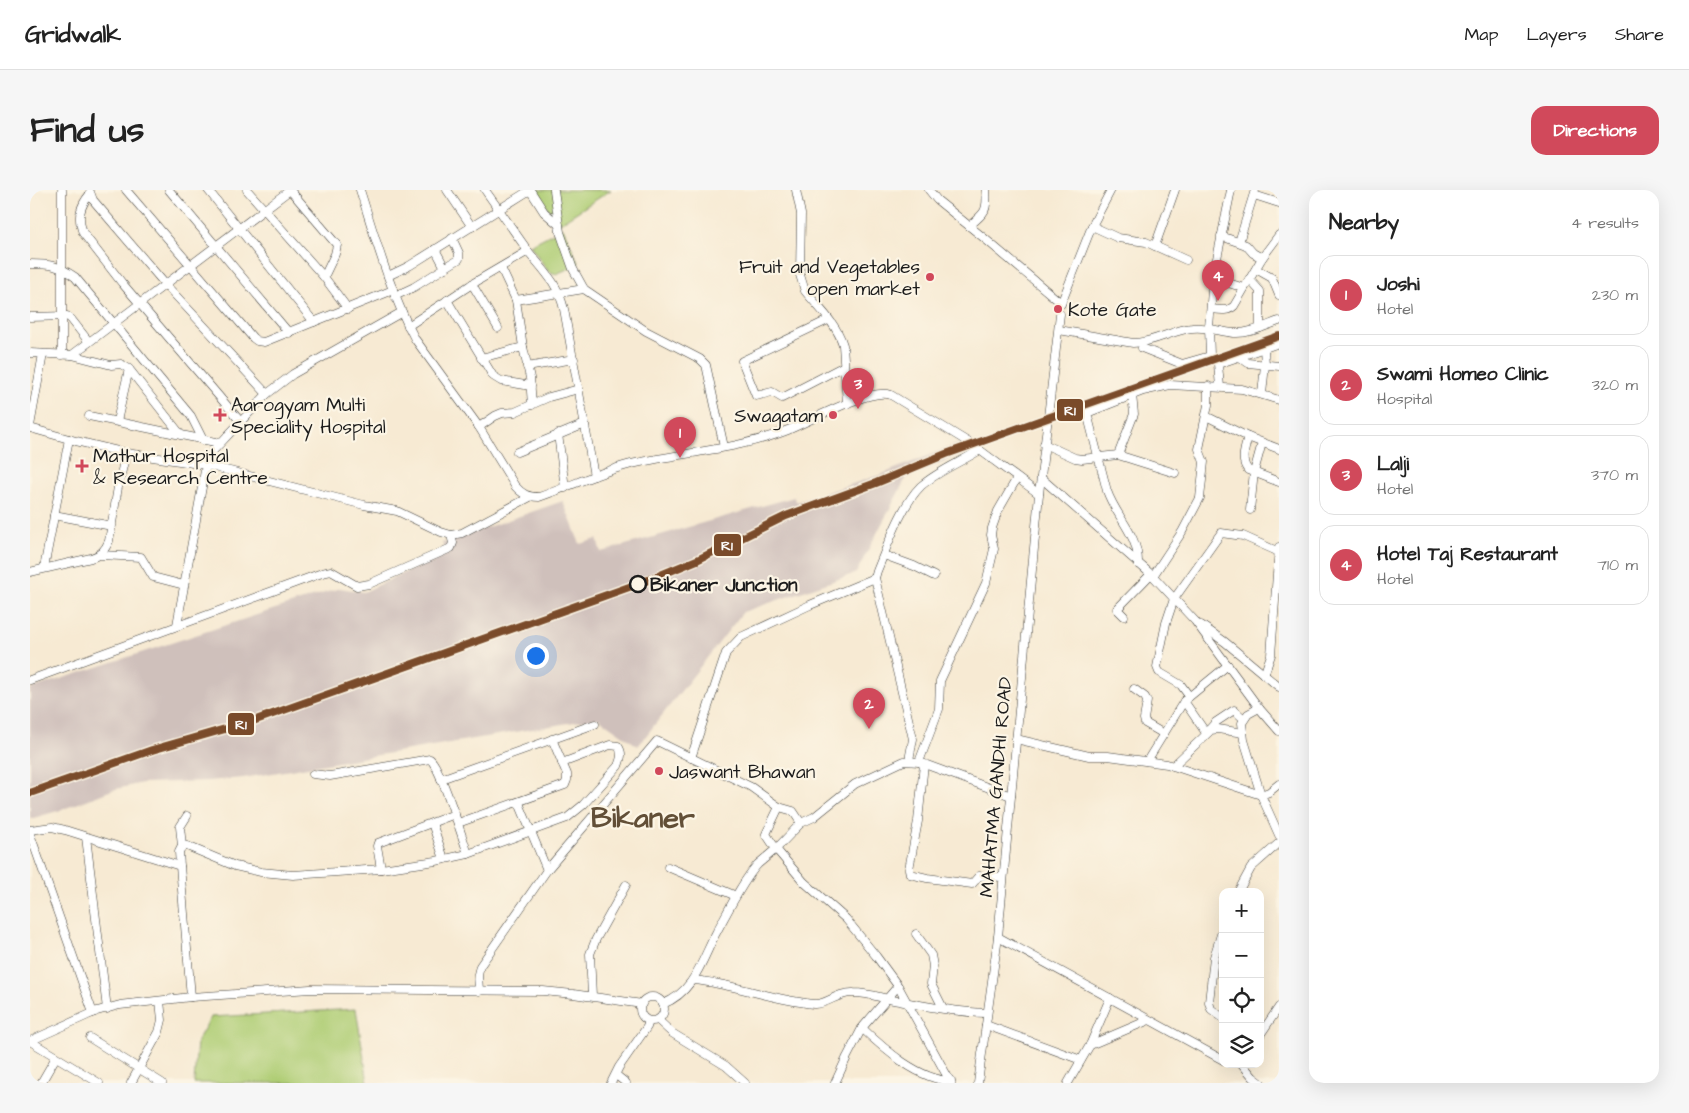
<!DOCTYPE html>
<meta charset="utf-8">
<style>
body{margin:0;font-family:"Architects Daughter",sans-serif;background:#f6f6f6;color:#222}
.controls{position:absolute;right:15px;bottom:15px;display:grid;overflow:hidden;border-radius:10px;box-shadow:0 5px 20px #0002}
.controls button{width:45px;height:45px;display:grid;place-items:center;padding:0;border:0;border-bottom:1px solid #e0e0e0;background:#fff;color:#222;font:25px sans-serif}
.you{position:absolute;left:505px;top:465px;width:18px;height:18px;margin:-12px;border:4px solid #fff;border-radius:50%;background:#1a73e8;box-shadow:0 0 0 8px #1a73e833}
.badge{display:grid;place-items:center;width:32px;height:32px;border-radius:50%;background:#d1495b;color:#fff;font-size:16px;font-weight:700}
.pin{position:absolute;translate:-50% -41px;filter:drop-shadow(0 1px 2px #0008)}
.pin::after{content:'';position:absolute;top:26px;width:18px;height:15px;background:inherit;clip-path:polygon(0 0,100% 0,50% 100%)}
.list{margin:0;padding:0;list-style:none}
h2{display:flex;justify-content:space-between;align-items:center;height:65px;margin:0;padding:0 20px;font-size:21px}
h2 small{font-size:16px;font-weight:400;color:#767676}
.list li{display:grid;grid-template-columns:32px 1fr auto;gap:15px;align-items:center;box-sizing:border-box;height:80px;margin:0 10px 10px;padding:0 10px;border:1px solid #e0e0e0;border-radius:15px}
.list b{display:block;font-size:19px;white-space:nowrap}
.list p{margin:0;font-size:16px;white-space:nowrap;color:#767676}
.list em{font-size:16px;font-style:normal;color:#767676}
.icon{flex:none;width:28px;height:28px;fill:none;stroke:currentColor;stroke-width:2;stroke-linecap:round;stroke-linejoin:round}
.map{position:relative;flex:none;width:1249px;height:893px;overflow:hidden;border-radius:15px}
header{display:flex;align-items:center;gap:30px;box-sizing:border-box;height:70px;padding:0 25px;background:#fff;border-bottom:1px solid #e0e0e0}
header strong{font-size:24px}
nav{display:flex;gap:28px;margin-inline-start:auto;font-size:18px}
.intro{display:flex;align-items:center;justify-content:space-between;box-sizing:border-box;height:120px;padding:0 30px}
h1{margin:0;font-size:35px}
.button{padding:12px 22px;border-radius:15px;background:#d1495b;color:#fff;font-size:18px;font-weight:700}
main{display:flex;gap:30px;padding:0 30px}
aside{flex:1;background:#fff;border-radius:15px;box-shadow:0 5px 20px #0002}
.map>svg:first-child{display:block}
.industrial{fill:#cfc0bb}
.green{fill:#afcd74;stroke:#667448}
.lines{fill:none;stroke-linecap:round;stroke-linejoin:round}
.minor-casing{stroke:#3d3b37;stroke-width:9}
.minor{stroke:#fff;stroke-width:8}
.rail-1-casing{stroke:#fcf5e5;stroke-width:11}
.rail-1{stroke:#7a4b2a;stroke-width:8}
.poi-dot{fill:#d1495b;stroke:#fcf5e5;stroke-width:2}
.stop-dot{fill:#fcf5e5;stroke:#1c1c1c;stroke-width:2.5}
.labels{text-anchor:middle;stroke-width:4.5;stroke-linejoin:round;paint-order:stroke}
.poi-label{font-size:19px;fill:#1c1c1c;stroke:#fcf5e5;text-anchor:start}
.stop-label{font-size:19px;font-weight:bold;fill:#1c1c1c;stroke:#fcf5e5;text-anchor:start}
.street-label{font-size:19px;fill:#1c1c1c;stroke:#fcf5e5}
.town-label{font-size:29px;font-weight:bold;fill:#624f37;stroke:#fcf5e5}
.line-badge{stroke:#fcf5e5;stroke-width:2}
.badge-label{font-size:14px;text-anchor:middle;font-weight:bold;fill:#fff}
</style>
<header>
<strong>Gridwalk</strong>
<nav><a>Map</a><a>Layers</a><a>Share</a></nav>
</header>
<div class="intro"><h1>Find us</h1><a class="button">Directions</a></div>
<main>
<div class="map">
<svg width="1249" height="893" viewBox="0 0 1249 893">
<rect width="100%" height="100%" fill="#fcf5e5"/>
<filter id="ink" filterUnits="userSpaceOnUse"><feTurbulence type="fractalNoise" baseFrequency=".02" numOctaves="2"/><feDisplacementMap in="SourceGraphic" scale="10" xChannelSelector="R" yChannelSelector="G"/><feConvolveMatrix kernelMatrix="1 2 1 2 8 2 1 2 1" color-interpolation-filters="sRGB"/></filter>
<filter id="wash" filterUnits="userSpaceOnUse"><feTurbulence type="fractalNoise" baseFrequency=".0096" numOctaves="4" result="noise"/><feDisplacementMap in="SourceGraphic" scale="20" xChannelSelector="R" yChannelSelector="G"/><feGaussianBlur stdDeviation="1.12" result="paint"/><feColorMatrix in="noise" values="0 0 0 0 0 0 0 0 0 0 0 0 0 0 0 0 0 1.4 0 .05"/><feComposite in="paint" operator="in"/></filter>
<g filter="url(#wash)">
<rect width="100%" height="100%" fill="#f7ead3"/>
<polygon class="industrial" points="930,253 940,260 876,288 826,383 713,422 608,556 568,528 213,588 178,591 112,593 82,600 31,620 0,629 0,499 310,398 334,402 416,363 412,353 533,311 550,354 567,349 571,362 764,307 767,312 850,285"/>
<g class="green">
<polygon points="507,0 581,0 527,35"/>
<polygon points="533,38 549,74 526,84 518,81 500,55"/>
<polygon points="326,819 338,893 164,893 167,851 181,827"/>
</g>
</g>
<g filter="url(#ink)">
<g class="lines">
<defs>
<g id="minor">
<polyline points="32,0 32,165"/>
<polyline points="96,0 223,148 227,151 234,152 363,100"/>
<polyline points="139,0 259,143"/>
<polyline points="178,0 284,132"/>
<polyline points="217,0 294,87 318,119"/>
<polyline points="260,0 307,55 305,64 294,87"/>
<path d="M330,0C346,50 360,102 385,149L449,237L485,296C492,304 498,307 509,307C541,296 573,280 606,273C657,262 710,259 758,240C780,231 841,197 861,205L943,255L1009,304"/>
<polyline points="417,0 442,37"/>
<polyline points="500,0 514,22 529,35"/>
<polyline points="524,0 530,42 543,79 554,99 616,141 670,169 676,175 694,257"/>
<path d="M766,0L771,24L770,85L775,101C788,117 807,134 813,155L817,214"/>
<polyline points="899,0 907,10 954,48 1031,113"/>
<polyline points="60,2 63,10 135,94 237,204"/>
<path d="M60,4C50,16 47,27 53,43L92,93L210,231"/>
<polyline points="1224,5 1249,13"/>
<path d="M939,36C955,23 958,21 956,0"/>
<polyline points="1062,36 1088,48 1116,52 1156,70"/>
<polyline points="1191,46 1216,55 1223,63 1232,68"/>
<polyline points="1209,52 1225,0"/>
<polyline points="1125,56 1145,0"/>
<polyline points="405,59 415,78"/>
<path d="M498,61C515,82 527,92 534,119L564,286"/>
<path d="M0,74C20,74 28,75 45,87L161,226L173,250"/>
<polyline points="1226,79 1242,88 1249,105"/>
<polyline points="358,86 379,76 500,0"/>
<polyline points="1183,88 1214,98"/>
<polyline points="1219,89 1230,101 1230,138"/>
<polyline points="442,94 468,138"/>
<polyline points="365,106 384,97 429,69 429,63 422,48"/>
<polyline points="417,110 463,186 471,191 501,196"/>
<polyline points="486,110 554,99"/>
<polyline points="1031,114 1062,36 1081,0"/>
<path d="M1181,119C1189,120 1198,122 1204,116L1232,68L1249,45"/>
<polyline points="0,127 37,126 41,129 59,152"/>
<polyline points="798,130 712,171 726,206 742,202 752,208 814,176"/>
<polyline points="378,136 442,94 498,61 455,0"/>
<path d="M1029,140L1103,153C1124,153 1142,140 1162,138C1177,136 1190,142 1204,143C1219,144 1235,136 1249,131"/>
<polyline points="493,157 500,188 502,215"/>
<polyline points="1112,158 1152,174 1180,166 1179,137 1183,88 1201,0"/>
<polyline points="0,163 42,165 81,175 91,174 99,179 151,245"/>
<polyline points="42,165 260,0"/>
<polyline points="1210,167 1218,173 1249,176"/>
<polyline points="451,168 493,157 486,110 471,78"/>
<polyline points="497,177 544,169"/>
<polyline points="1190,197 1188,174 1249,153"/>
<polyline points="1232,204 1235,175 1234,158"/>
<polyline points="59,226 190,253"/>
<polyline points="1176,226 1218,247 1249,259"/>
<polyline points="87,231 99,179"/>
<polyline points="0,236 13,164"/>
<polyline points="449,237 465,226 472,223 485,222 519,207 549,199"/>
<polyline points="0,238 46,251 96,263 176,275 334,315 367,321 411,342 421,345 432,343 500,307"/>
<polyline points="528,244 535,298"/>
<path d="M1218,247C1215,258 1210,271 1218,280L1249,292"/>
<polyline points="1014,254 1045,268 1052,269 1088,265 1145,283"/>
<polyline points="487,262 555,234"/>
<polyline points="1088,265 1104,224 1102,205"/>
<polyline points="1011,288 1123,386 1165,431 1229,518 1249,541"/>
<polyline points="1220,320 1224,282 1232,253"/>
<polyline points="24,325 82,336"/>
<polyline points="70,365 111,367 123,387 154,395"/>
<polyline points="854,365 884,376 904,386"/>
<path d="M1108,374C1109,345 1086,327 1077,301L1057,223L1113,201L1140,195L1212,199L1249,210"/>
<polyline points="14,378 39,249"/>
<path d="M0,382L61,368C71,365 75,360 79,351L88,297L96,263"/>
<polyline points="1123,386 1152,342 1170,308 1174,272 1169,259 1178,215 1178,196"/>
<polyline points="1094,426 1087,419 1121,384"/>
<polyline points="147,435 176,275 182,262 237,204 263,184 372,122"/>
<polyline points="1171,435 1195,452 1249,497"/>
<polyline points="1234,485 1241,465 1249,357"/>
<polyline points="0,490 292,383 301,381 327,396 339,394 421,358 423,353 421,345"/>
<polyline points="1104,499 1115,507 1117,511 1114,529 1115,533 1134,544"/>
<polyline points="1159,506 1151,495 1129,482 1127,477 1136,433 1144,409 1191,343 1213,346 1249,362"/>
<polyline points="1154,511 1176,543 1186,532 1204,520 1214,529"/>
<polyline points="1229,518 1218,524 1212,533 1214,550 1231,605 1249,645"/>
<polyline points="986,549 1059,566 1078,566 1137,574 1231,605 1239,602 1249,594"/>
<polyline points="661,568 696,463 711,447 780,415 845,388"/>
<path d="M879,570L883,549L845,388L847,381C857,357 872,314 891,296C908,281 931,272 950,260"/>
<polyline points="1117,571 1154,511 1198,475"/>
<polyline points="889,572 909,519 910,491 956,393 964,359 961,345 962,338 968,321 987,288"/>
<polyline points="894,574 888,631 879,679 880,684 897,688 942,694 949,686 973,687"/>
<polyline points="1143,576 1181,540 1188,539 1213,543"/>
<path d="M283,584L300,586L400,569C411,578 432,647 438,664"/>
<polyline points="411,589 565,534"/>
<polyline points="489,613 517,680"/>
<polygon points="749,617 763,621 771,633 746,659 736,644"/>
<polyline points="402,633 414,669"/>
<polyline points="428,633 535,595 537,590 537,584 522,549"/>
<polyline points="771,633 784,627 825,594 874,571 889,572 981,606"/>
<polyline points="0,640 22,637 35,640 150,676"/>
<polyline points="0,644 63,823"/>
<polyline points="56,647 77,819"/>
<polyline points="152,656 150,637 157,626"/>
<polyline points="638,677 706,706"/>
<polyline points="351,679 347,656 348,653 425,624"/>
<polyline points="1208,702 1221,678 1249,653"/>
<polyline points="1193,738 1184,767 1179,812 1181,819 1193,828"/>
<polyline points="886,744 901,765 903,776 901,794 913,818"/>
<polyline points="968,747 1193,870"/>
<path d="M664,790C704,794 743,810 784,814C797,815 807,802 824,803C839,803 855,809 869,811C898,817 927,822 956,823"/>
<polyline points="449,801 448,784 450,776 517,680 627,551 721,597 749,617"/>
<polyline points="562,806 560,764 566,749 596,695"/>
<path d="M161,807L150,676L149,662L152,656H157L205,676L231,682L263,685L351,679L406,671L438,664L537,628L553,615L588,576C591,568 593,563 588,556L580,555L532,573"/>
<circle cx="622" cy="819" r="12"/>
<path d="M633,814C664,802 672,770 686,743C697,723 713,690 728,674C734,669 740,664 746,659L774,692L816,729L846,766L868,796L921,893"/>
<polyline points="628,830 642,843 696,876 715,893"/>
<polyline points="956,835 1051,870"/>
<path d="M832,838C854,859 889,890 921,891"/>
<polyline points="1230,845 1249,817"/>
<polyline points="60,848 132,893"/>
<polyline points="0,851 67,821 90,815 161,807 280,799 513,801 543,804 612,814"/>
<polyline points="0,851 69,893"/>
<polyline points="1060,855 1119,830"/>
<polyline points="1212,874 1223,887 1231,893"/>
<polyline points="586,885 596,893"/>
<polyline points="11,893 26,867"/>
<polyline points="101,893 129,842 132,830 130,811"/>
<polyline points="581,893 589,877 617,837 619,831"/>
<polyline points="805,893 817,867 832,838 868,796"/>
<polyline points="948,893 968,747 1009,304 1030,124"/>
<polyline points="1038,893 1060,855 1080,808"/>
</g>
</defs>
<use href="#minor" class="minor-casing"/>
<use href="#minor" class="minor"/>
<defs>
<polyline id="rail-1" points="0,603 122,560 223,531 616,391 667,370 756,326 846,293 916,264 1249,146"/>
</defs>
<use href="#rail-1" class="rail-1-casing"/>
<use href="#rail-1" class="rail-1"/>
</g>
</g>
<g class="poi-dot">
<circle cx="900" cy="87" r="5"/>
<circle cx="1028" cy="119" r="5"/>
<path d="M187.5 217.5h5v5h5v5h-5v5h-5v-5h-5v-5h5z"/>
<circle cx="803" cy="225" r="5"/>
<path d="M49.5 268.5h5v5h5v5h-5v5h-5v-5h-5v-5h5z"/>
<circle cx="629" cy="581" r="5"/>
</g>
<circle class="stop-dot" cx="608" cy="394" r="8"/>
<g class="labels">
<g class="poi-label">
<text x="890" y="83" text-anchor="end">Fruit and Vegetables<tspan x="890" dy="22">open market</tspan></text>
<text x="1038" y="126">Kote Gate</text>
<text x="201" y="221">Aarogyam Multi<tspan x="201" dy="22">Speciality Hospital</tspan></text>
<text x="793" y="232" text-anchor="end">Swagatam</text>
<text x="63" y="272">Mathur Hospital<tspan x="63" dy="22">&amp; Research Centre</tspan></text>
<text x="639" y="588">Jaswant Bhawan</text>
</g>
<g class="stop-label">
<text x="620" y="401">Bikaner Junction</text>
</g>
<g class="street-label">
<text transform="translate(965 597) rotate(-85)" y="7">MAHATMA GANDHI ROAD</text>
</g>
<g class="town-label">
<text x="613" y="637">Bikaner</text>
</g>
</g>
<g class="line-badge">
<rect x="1026" y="208" width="28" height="24" rx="5" fill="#7a4b2a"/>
<rect x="683" y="343" width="29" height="24" rx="5" fill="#7a4b2a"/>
<rect x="197" y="522" width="28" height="24" rx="5" fill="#7a4b2a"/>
</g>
<g class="badge-label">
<text x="1040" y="225">R1</text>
<text x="697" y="360">R1</text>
<text x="211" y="539">R1</text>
</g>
</svg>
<div class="controls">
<button>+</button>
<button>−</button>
<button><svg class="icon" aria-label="locate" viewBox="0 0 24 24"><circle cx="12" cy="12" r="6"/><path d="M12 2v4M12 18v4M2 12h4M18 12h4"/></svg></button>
<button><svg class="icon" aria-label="layers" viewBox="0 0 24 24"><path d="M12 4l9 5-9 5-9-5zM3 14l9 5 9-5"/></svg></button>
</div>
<div class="you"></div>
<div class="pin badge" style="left:650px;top:268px">1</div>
<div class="pin badge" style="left:839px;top:539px">2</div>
<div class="pin badge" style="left:828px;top:219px">3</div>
<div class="pin badge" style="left:1188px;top:111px">4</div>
</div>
<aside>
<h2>Nearby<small>4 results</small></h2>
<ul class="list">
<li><span class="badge">1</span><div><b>Joshi</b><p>Hotel</p></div><em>230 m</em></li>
<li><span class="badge">2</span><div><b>Swami Homeo Clinic</b><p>Hospital</p></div><em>320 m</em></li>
<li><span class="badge">3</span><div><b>Lalji</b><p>Hotel</p></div><em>370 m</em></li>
<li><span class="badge">4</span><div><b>Hotel Taj Restaurant</b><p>Hotel</p></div><em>710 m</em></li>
</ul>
</aside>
</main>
